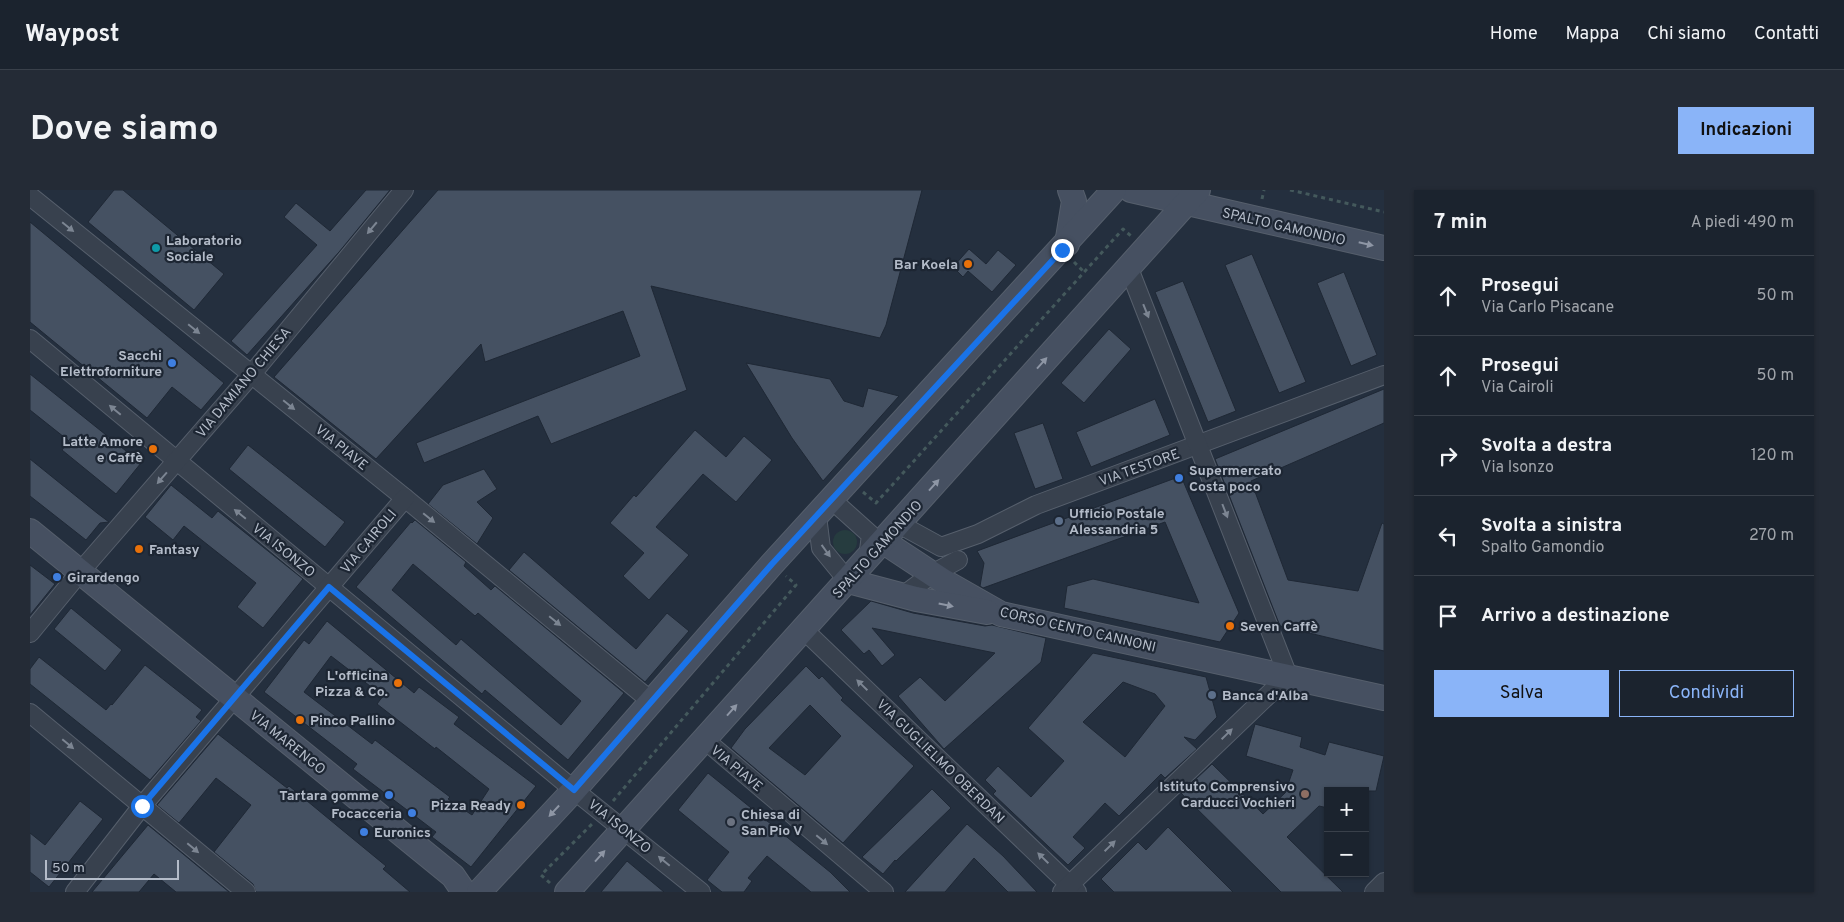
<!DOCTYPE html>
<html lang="it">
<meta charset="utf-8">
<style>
body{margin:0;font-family:Overpass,sans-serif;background:#242b36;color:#f1f3f6}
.controls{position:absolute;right:15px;bottom:15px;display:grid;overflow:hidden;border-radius:0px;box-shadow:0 1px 4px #0004}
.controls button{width:45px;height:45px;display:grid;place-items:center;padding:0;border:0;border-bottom:1px solid #39404a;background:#1b232e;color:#f1f3f6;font:25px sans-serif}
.scale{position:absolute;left:15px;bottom:12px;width:134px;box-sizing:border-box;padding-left:5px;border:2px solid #b4bcc9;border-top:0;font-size:14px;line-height:18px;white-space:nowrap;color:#b4bcc9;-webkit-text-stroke:4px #1d2633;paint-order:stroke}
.stop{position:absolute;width:15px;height:15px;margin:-11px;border:4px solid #1a73e8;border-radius:50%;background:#fff}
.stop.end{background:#1a73e8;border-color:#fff;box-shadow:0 1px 5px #0008}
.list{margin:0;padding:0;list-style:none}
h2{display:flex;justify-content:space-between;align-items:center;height:65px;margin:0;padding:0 20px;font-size:21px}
h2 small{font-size:16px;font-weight:400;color:#a0a4aa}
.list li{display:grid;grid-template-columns:32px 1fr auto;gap:15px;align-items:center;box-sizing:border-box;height:80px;padding:0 20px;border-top:1px solid #39404a}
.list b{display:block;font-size:19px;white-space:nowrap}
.list p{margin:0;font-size:16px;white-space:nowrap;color:#a0a4aa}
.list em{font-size:16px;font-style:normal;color:#a0a4aa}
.actions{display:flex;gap:10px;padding:15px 20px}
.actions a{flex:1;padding:11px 0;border:1px solid #8ab4f8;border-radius:0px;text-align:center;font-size:18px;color:#8ab4f8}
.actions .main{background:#8ab4f8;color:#111}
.icon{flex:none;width:28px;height:28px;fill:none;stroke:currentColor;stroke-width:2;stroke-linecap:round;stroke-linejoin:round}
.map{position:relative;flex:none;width:1354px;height:702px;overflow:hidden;border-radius:0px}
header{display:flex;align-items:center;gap:30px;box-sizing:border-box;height:70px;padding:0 25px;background:#1b232e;border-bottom:1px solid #39404a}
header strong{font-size:24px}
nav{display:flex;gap:28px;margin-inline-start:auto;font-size:18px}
.intro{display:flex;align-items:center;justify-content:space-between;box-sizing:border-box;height:120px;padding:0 30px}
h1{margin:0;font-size:35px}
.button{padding:12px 22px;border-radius:0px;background:#8ab4f8;color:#111;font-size:18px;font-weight:700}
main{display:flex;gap:30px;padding:0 30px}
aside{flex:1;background:#1b232e;border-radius:0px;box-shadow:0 1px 4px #0004}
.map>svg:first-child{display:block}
.green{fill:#263c3f}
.building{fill:#455162;stroke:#1f2835;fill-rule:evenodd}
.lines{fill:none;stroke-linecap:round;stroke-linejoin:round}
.street-casing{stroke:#565f6c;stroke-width:20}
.secondary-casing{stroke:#565f6c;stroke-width:26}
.path{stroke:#44595c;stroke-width:3;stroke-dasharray:4 4;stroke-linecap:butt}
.street{stroke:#38414e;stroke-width:18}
.secondary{stroke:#465061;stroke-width:24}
.oneway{fill:#7c8592}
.oneway2{fill:#8e96a5}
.route{stroke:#1a73e8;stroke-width:6}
.culture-dot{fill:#0f9aa8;stroke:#1d2633;stroke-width:2}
.food-dot{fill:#e8710a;stroke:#1d2633;stroke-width:2}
.shop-dot{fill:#3f7fe0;stroke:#1d2633;stroke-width:2}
.service-dot{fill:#5c6f8a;stroke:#1d2633;stroke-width:2}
.education-dot{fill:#8d6e63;stroke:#1d2633;stroke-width:2}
.worship-dot{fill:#6b7280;stroke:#1d2633;stroke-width:2}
.labels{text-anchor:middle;stroke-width:4.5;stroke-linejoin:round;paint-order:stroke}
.street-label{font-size:14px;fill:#b4bcc9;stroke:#1d2633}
.poi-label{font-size:14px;font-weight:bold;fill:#b4bcc9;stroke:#1d2633;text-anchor:start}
</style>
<header>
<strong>Waypost</strong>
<nav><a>Home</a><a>Mappa</a><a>Chi siamo</a><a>Contatti</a></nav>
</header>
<div class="intro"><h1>Dove siamo</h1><a class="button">Indicazioni</a></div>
<main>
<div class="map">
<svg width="1354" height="702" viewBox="0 0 1354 702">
<rect width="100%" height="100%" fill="#242f3e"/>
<circle class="green" cx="815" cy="352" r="12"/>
<g class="building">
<polygon points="84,0 93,0 194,84 164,120 58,32"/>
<polygon points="336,0 360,0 309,62 217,165 201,151 287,55 254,27 266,13 300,41"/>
<polygon points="408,0 892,0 856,135 850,148 621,96 657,200 521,254 508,226 394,273 386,253 610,166 593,121 455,172 451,154 346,269 244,187"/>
<polygon points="0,32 194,193 171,220 142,197 117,228 0,132"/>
<polygon points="939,59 956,74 968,60 986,75 962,102 938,81 933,87 923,77"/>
<polygon points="1222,64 1276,192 1249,203 1195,75"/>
<polygon points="1314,82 1347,165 1321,176 1287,93"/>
<polygon points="1153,91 1206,221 1178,232 1125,102"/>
<polygon points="1079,139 1101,159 1054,213 1031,193"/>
<polygon points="716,173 800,189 814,211 833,217 838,198 869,206 793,291 762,248"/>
<polygon points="0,184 111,273 86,304 32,260 39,251 0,220"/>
<polygon points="1354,199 1354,233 1221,291 1258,390 1328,401 1352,333 1354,334 1354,461 1250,436 1185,269"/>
<polygon points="1125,209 1140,245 1061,277 1046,242"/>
<polygon points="1013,233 1033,289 1005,299 984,243"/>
<polygon points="665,240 696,267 714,246 742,270 706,312 673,284 626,337 659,365 619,410 593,386 614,363 580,333 604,305 606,307"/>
<polygon points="218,255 315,332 295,357 199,279"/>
<polygon points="0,269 67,323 79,332 70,333 56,350 0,306"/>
<polygon points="454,279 467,299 447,312 463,328 447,354 398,314 413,295"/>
<polygon points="1151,286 1209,423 1190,452 1034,418 1037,396 1063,389 1169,413 1135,332 953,398 950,396 954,373 947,361"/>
<polygon points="141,295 182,328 188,321 273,389 233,438 207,417 226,393 154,336 143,350 115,327"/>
<path d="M385,330L436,372L434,376L461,400L465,396L594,503L538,570L455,500L452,504L326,397L381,332L382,333ZM383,374L445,426L448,423L551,511L531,535L431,449L426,455L362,400Z"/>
<polygon points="494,362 606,459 637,423 659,441 615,492 479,380"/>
<polygon points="0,375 25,394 0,425"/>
<polygon points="841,411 883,423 955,436 962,435 1016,448 1011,472 914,559 868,506 890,487 915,511 965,463 842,438 865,465 852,476 839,460 834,464 811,440"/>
<polygon points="41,418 92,460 75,481 24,439"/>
<path d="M297,431L384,503L389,497L429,527L424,534L506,596L441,677L402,647L406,642L323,579L327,574L234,502L274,450L279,454ZM301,466L353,506L347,514L405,559L406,557L459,599L442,625L418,609L420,607L345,550L342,554L274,502Z"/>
<path d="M1063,463L1176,487L1187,527L1165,550L1154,547L1167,559L1135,588L1131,584L1089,626L1075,613L1043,647L1055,658L1038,675L963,604L966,601L955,590L968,576L1001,607L1034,571L998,538ZM1093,492L1125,504L1135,516L1095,567L1053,532Z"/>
<polygon points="9,467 76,520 81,514 82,515 115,475 172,520 166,527 171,531 120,590 0,494 0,479"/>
<path d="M776,476L789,489L792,486L813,508L811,510L884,576L813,653L701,558L715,539ZM780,515L811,546L775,585L739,558Z"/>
<polygon points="1225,534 1272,547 1270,557 1295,565 1299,552 1354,566 1346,601 1298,601 1298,618 1289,616 1257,647 1313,702 1251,702 1151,603 1182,574 1233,624 1255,603 1263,580 1216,566"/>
<polygon points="188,544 257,598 259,596 311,639 356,676 353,679 380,702 226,702 223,694 184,662 221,615 186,588 149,633 127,615"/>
<polygon points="678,583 800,682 820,702 781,702 737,666 718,688 722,691 714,702 692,702 677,690 699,662 648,620"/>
<polygon points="902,599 921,618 866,671 865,670 853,684 832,667"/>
<polygon points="50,611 73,629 19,697 0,682 0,643 15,655"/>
<polygon points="937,634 973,666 1007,702 978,702 944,668 915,702 875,702"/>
<polygon points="118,635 199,702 146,702 124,684 109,702 62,702"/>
<polygon points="1138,637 1203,702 1084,702 1071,689 1108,652 1116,660"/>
<polygon points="597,671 634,702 571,702"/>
</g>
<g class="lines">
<defs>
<g id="street">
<polyline points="0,6 375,308 621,511"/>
<polyline points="0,149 544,600 671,702"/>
<polyline points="802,310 841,345 838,368"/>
<polyline points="787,326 791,358 818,391"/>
<polyline points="869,334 911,357 948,344 1006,315 1354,185"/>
<polyline points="874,405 902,384 928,370"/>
<polyline points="774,440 1047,702"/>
<polyline points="0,443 50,382 221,185 374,0"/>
<polyline points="0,523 216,702"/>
<polyline points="675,550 854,702"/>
<polyline points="45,702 112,616 375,308"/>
<polyline points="1032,702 1258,486 1098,76"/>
<polyline points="1344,702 1354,692"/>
</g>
<g id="secondary">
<polyline points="1101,0 1354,58"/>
<polyline points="1037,54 1044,11 1040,0"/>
<polyline points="0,341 423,686 434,702"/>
<polyline points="854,352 913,391 971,424 1354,508"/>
<polyline points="818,391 886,409 957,422"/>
<polyline points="449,702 544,600 742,374 1084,0"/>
<polyline points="537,702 1168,0"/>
</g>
</defs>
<use href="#street" class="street-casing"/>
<use href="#secondary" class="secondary-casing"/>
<g class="path">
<polyline points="1260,0 1354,22"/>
<polyline points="1232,9 1234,0"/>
<polyline points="1044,72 1054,82"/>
<polyline points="833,302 846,313 1093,39 1101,46"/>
<polyline points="583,611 766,395 756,386"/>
<polyline points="520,693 511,685 562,634"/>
</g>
<use href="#street" class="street"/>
<use href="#secondary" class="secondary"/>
</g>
<defs><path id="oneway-solid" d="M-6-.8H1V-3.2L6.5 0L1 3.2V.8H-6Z" transform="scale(1.25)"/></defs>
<g class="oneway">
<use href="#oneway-solid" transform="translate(38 37) rotate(39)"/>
<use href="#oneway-solid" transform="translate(342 38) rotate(130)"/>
<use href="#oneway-solid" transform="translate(1116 121) rotate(68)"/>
<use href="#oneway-solid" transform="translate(164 139) rotate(39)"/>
<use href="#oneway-solid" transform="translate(259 215) rotate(39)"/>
<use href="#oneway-solid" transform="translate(85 220) rotate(-140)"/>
<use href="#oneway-solid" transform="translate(132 288) rotate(131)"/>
<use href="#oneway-solid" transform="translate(1195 321) rotate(69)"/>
<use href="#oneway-solid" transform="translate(210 324) rotate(-141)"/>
<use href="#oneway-solid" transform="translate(399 328) rotate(39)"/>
<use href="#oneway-solid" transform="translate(796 361) rotate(54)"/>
<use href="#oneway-solid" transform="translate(525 431) rotate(39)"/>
<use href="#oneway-solid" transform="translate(832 495) rotate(-136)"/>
<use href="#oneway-solid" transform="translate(1197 544) rotate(-44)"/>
<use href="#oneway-solid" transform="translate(38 554) rotate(40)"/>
<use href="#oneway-solid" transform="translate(792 650) rotate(40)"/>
<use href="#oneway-solid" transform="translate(1080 656) rotate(-44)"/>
<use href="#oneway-solid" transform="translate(163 658) rotate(40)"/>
<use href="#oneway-solid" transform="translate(1013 668) rotate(-136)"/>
<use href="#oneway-solid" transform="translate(634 671) rotate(-140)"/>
</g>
<g class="oneway2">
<use href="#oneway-solid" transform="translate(1336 54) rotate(13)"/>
<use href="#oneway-solid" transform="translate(1012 173) rotate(-48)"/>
<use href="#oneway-solid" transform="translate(904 295) rotate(-48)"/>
<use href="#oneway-solid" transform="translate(916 415) rotate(12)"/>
<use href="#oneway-solid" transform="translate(702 520) rotate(-48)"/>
<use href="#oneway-solid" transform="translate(524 621) rotate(133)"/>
<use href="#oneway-solid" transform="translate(570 666) rotate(-48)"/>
</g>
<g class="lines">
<polyline class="route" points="112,616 299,397 544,600 742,374 1032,60"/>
</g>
<circle class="culture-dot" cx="126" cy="58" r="5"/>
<g class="food-dot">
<circle cx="938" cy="74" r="5"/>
<circle cx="123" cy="259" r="5"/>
<circle cx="109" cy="359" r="5"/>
<circle cx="1200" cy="436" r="5"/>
<circle cx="368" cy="493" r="5"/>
<circle cx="270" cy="530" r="5"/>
<circle cx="491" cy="615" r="5"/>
</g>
<g class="shop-dot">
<circle cx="142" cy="173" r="5"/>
<circle cx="1149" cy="288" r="5"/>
<circle cx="27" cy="387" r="5"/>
<circle cx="359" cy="605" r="5"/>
<circle cx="382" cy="623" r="5"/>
<circle cx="334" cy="642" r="5"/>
</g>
<g class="service-dot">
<circle cx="1029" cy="331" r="5"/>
<circle cx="1182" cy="505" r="5"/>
</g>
<circle class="education-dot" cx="1275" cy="604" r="5"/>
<circle class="worship-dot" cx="701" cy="632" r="5"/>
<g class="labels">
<g class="street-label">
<text transform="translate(1254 36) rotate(13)" y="5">SPALTO GAMONDIO</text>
<text transform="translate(213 192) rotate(-50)" y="5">VIA DAMIANO CHIESA</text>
<text transform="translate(312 257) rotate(39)" y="5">VIA PIAVE</text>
<text transform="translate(1109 277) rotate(-20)" y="5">VIA TESTORE</text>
<text transform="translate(338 351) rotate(-50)" y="5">VIA CAIROLI</text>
<text transform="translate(847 359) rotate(-48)" y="5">SPALTO GAMONDIO</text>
<text transform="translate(254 360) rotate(39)" y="5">VIA ISONZO</text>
<text transform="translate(1048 439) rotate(13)" y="5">CORSO CENTO CANNONI</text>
<text transform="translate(258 552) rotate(39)" y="5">VIA MARENGO</text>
<text transform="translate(911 571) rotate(44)" y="5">VIA GUGLIELMO OBERDAN</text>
<text transform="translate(707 578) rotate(40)" y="5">VIA PIAVE</text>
<text transform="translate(590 636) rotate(39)" y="5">VIA ISONZO</text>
</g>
<g class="poi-label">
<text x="136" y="55">Laboratorio<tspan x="136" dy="16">Sociale</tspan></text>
<text x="928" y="79" text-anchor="end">Bar Koela</text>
<text x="132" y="170" text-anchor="end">Sacchi<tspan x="132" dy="16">Elettroforniture</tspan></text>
<text x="113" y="256" text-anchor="end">Latte Amore<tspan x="113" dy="16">e Caffè</tspan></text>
<text x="1159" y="285">Supermercato<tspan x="1159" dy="16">Costa poco</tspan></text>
<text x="1039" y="328">Ufficio Postale<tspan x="1039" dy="16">Alessandria 5</tspan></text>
<text x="119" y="364">Fantasy</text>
<text x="37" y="392">Girardengo</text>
<text x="1210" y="441">Seven Caffè</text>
<text x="358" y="490" text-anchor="end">L'officina<tspan x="358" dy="16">Pizza &amp; Co.</tspan></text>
<text x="1192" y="510">Banca d'Alba</text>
<text x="280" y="535">Pinco Pallino</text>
<text x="1265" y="601" text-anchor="end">Istituto Comprensivo<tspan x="1265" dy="16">Carducci Vochieri</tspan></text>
<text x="349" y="610" text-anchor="end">Tartara gomme</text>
<text x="481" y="620" text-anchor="end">Pizza Ready</text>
<text x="372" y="628" text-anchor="end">Focacceria</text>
<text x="711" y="629">Chiesa di<tspan x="711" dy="16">San Pio V</tspan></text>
<text x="344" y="647">Euronics</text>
</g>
</g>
</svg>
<div class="controls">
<button>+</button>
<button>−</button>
</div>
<div class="scale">50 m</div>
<div class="stop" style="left:112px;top:616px"></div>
<div class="stop end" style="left:1032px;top:60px"></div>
</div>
<aside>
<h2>7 min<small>A piedi · 490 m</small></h2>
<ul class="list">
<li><svg class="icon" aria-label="ahead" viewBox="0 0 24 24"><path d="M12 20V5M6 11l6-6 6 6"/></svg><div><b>Prosegui</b><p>Via Carlo Pisacane</p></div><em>50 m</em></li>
<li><svg class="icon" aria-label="ahead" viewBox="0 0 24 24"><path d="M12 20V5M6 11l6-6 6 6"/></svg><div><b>Prosegui</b><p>Via Cairoli</p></div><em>50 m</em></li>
<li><svg class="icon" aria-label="right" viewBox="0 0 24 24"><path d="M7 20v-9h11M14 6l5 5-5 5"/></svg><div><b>Svolta a destra</b><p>Via Isonzo</p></div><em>120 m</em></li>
<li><svg class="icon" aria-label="left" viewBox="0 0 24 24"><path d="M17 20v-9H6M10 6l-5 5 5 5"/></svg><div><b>Svolta a sinistra</b><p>Spalto Gamondio</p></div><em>270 m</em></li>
<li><svg class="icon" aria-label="arrive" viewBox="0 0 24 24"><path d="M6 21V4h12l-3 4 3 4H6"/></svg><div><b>Arrivo a destinazione</b></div></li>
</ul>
<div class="actions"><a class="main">Salva</a><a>Condividi</a></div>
</aside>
</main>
